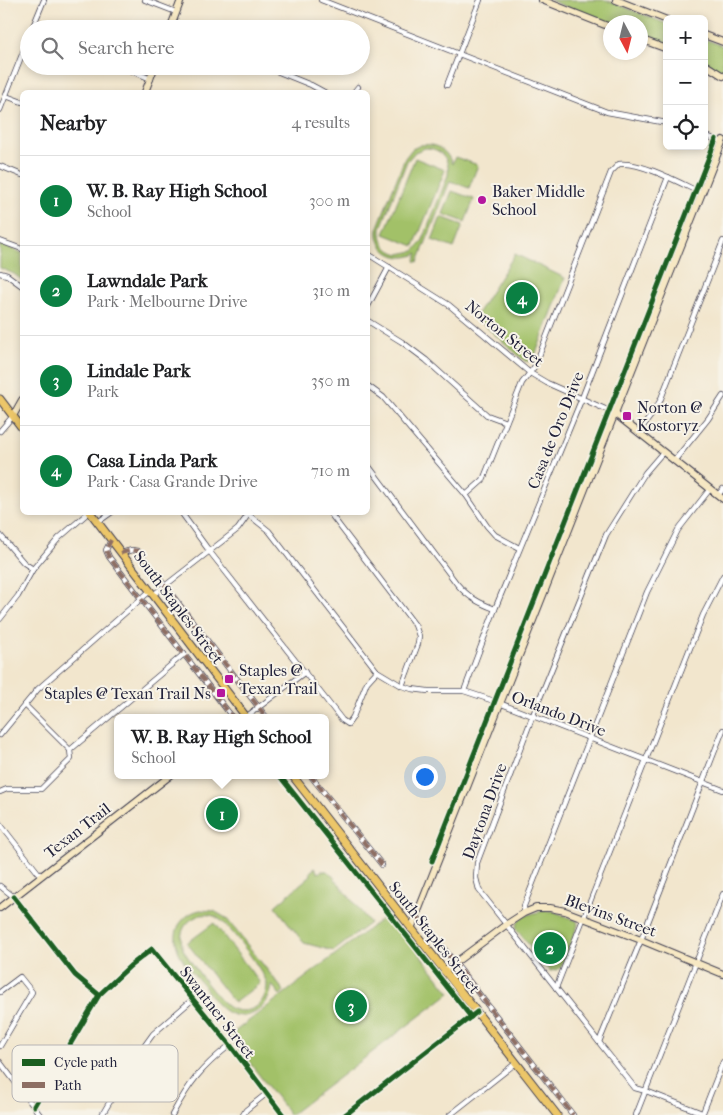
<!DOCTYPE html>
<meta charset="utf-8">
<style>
body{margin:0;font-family:"IM FELL French Canon",serif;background:#f6f6f6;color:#202124}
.controls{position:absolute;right:15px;top:15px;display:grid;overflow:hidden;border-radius:8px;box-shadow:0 2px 8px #0003}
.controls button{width:45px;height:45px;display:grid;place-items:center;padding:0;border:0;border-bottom:1px solid #e0e0e0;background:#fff;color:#202124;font:25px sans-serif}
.compass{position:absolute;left:603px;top:15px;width:45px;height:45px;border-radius:50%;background:#fff;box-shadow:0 2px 8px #0003;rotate:173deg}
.you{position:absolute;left:424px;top:776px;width:18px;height:18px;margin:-12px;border:4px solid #fff;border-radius:50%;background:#1a73e8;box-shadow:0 0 0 8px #1a73e833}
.badge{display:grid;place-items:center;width:32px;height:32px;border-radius:50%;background:#0b8043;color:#fff;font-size:16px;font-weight:700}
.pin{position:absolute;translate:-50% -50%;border:2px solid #fff;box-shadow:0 1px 5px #0006}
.popup{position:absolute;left:114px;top:714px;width:215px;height:65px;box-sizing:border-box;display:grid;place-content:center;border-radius:8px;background:#fff;filter:drop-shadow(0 1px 4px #0005);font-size:16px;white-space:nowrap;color:#757577}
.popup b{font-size:19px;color:#202124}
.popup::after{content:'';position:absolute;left:50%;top:100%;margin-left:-10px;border:10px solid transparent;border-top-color:#fff}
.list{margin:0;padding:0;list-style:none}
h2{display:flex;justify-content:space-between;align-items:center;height:65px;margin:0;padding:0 20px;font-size:21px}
h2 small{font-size:16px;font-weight:400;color:#757577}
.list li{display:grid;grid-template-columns:32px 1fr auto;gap:15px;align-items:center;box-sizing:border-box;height:90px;padding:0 20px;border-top:1px solid #e0e0e0}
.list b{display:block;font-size:19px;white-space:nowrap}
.list p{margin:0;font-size:16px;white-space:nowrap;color:#757577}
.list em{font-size:16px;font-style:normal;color:#757577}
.icon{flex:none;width:28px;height:28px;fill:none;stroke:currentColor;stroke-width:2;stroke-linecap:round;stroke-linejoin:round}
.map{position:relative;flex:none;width:723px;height:1115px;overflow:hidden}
.search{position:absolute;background:#fff;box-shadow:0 2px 8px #0003;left:20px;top:20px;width:350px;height:55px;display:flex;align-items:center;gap:12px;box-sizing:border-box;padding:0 18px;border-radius:28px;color:#757577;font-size:19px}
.panel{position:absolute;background:#fff;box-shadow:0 2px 8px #0003;left:20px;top:90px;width:350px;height:425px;border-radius:8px}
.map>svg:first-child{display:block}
.green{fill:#a2c168;stroke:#627252;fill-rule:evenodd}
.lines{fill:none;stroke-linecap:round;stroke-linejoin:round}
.street-casing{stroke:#413f51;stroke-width:6}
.secondary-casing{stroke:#413f51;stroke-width:8}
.primary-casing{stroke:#413f51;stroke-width:9}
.street{stroke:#fff;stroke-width:4.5}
.secondary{stroke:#f7e8c3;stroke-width:6}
.primary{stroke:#ecc669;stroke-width:7}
.quiet{stroke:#8d6e63;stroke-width:4;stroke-dasharray:8 4;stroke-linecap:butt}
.cycleway-casing{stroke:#f7f3e8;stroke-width:8}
.cycleway{stroke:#1b5e20;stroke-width:5}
.poi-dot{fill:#b5179e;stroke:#f7f3e8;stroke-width:2}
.labels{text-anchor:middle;stroke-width:4;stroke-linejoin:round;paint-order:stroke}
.poi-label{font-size:16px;fill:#22223b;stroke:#f7f3e8;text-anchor:start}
.street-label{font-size:16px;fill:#22223b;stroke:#f7f3e8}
.key{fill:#f7f3e8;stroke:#b7b4b4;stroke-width:1}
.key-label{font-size:14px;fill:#22223b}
</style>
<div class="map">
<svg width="723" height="1115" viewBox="0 0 723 1115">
<rect width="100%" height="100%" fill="#f7f3e8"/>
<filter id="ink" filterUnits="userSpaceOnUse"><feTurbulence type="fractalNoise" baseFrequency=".02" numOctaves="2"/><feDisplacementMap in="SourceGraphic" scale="10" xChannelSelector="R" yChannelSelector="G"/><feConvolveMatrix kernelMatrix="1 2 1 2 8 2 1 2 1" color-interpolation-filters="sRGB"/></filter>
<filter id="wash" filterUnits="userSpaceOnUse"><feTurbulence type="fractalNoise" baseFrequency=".0096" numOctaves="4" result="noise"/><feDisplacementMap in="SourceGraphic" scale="20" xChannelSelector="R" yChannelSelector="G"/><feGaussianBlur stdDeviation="1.12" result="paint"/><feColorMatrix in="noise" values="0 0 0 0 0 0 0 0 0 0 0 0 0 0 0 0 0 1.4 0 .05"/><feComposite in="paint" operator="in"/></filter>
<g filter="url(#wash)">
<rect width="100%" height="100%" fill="#f2e6cd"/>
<g class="green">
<polygon points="549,0 606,0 667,24 667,46 641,36 640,22 610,22 610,24"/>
<polygon points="704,39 723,46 723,73 704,61"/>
<path d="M421,145C436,143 447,150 452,164L455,157L478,165L469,188L450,181L418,262L415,261L418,253C397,265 372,249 379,224L405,158L412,149ZM425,148C441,148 450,159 448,175L422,242L414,251L399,254C386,251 380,241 381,228L407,161L415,152Z"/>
<polygon points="415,158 445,170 414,246 384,234"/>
<polygon points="452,191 474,199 465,222 443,214"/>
<polygon points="441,217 463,225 454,248 432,240"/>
<polygon points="0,244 22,253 22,280 14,274 0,268"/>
<polygon points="515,254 565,278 534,358 530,361 525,361 475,317"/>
<polygon points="315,868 318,873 322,871 327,871 330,874 331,874 370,923 334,951 304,943 275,906 311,875 310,872"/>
<path d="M200,910L214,911L226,918L284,991L280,995L272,985C270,1006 251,1023 229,1013C218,1008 210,995 203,985C190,969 167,948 179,925C184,917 191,912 200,910ZM201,915C208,914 214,915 219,919C229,925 265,973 267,984C267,993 263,1002 256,1007C248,1012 238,1012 230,1008C218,1001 192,964 184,951C177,935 184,920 201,915Z"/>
<path d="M543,911H553L577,921L578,925L561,967L557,970L550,971L516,929C517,915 532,914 543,911Z"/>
<polygon points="388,914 450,993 290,1115 229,1036"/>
<polygon points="214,923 260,983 234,1003 187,943"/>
</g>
</g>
<g filter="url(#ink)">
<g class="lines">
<defs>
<g id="street">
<polyline points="145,0 176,12"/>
<polyline points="321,0 607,112 667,123"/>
<polyline points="32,29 44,0"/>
<polyline points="120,66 151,79"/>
<polyline points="264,66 311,85 324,92"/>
<polyline points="447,85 480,0"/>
<polyline points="354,92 358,87"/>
<polyline points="6,96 22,102"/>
<polyline points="0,110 29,37"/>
<polyline points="704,135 722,142"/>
<polyline points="0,166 22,175"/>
<polyline points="0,241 22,249"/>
<polyline points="368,254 449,305 530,373 547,383 614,413"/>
<polyline points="0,273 7,275 22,286"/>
<polyline points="368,306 389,267"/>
<polyline points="368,321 402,342 426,360 487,415 506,422"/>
<polyline points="368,386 383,397 466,495 487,526 495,535 519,548"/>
<polyline points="0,431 13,416"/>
<polyline points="638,433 653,413 660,401 723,241"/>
<polyline points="663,452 645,473 606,535 533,715 477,863 476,878 479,890 635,1088 646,1091 702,1113"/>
<polyline points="674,461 708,419 723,396"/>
<path d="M368,465L457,584C468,597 479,603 495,609"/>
<path d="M466,495L483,480L522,383L535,366L611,172L619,164C642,162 680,183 701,193"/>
<polyline points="718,495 723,489"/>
<polyline points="184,512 183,515 210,552 342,720 348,724 353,717 367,682 377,671"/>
<polyline points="329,512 415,625 419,636 418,644 402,686"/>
<polyline points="249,515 269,531 377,671 402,686 412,689 428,691 464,691 494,701 723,790"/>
<polyline points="98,522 112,512"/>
<polyline points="0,535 24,563 33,569"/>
<polyline points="111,540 106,550 109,557 233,718"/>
<polyline points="121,553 132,550 138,551 267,718"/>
<polyline points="153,595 238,529 250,512"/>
<polyline points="0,619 18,596 33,569 59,538 89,512"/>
<polyline points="464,691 495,609 582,398 668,177"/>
<polyline points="25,705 70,750"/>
<polyline points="246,717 305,672"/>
<polyline points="0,735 38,689 150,591"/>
<polyline points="310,775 382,865"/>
<polyline points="0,792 7,789 41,789 71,759 70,750 184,654"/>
<polyline points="0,824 40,875"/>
<polyline points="0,886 14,897 75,975 99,995"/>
<polyline points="524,913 524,906 647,592 678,530 710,489"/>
<polyline points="415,916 424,923 573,1115"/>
<polyline points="556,988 703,615 723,576"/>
<polyline points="0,992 20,977 32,992 0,1046"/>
<polyline points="599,1042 641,940 723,730"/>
<polyline points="0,1062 40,1115"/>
<polyline points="34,1106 99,995 130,966 152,949 230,1045 283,1115"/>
<polyline points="102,1115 135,1059 153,1034 193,999"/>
<path d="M172,1115C190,1082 200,1069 230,1045"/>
<polyline points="243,1115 246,1110 266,1094"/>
<polyline points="345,1115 477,1012"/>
<polyline points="450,1115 516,1063"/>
<polyline points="636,1115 723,894"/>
<polyline points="702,1115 723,1062"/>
</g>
<g id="secondary">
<polyline points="542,0 610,27"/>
<polyline points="616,0 667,20"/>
<polyline points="170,29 181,0"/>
<polyline points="704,35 723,42"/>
<polyline points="640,39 667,49"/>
<polyline points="704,64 723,76"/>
<polyline points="145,92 155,66"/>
<polyline points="614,413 723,499"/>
<polyline points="13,416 22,400"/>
<polyline points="0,908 171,775"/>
<polyline points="411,929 723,140"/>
<polyline points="444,971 507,924 524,913 536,908 550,908 565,911 641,940 723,974"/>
</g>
<g id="primary">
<polyline points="0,399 22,428"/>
<polyline points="90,512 247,718"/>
<polyline points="292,775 557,1115"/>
</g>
</defs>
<use href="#street" class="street-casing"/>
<use href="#secondary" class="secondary-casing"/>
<use href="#primary" class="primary-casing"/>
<use href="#street" class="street"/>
<use href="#secondary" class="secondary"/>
<use href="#primary" class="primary"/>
<g class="quiet">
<polyline points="111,540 106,550 109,557 233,718"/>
<polyline points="121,553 132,550 138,551 267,718"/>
<polyline points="310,775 382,865"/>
<polyline points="415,916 424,923 573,1115"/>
</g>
<defs>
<g id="cycleway">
<polyline points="279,775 471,1017"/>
<polyline points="432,861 716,139"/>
<polyline points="14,897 75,975 99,995"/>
<polyline points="34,1106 99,995 130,966 152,949 230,1045 283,1115"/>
<polyline points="345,1115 477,1012"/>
</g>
</defs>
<use href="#cycleway" class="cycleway-casing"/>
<use href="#cycleway" class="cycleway"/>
</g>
</g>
<g class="poi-dot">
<circle cx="482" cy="200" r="5"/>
<rect x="622" y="411" width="10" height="10" rx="2.5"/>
<rect x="224" y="674" width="10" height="10" rx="2.5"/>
<rect x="216" y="688" width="10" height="10" rx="2.5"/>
</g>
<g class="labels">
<g class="poi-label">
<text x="492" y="197">Baker Middle<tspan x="492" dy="18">School</tspan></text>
<text x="637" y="413">Norton @<tspan x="637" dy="18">Kostoryz</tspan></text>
<text x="239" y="676">Staples @<tspan x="239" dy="18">Texan Trail</tspan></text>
<text x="211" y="699" text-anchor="end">Staples @ Texan Trail Ns</text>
</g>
<g class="street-label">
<text transform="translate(505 333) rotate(39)" y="6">Norton Street</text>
<text transform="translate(555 430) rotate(-68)" y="6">Casa de Oro Drive</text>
<text transform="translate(179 607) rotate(53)" y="6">South Staples Street</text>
<text transform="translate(559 713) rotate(21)" y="6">Orlando Drive</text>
<text transform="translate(484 811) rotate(-70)" y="6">Daytona Drive</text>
<text transform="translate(77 830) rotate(-38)" y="6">Texan Trail</text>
<text transform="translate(611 915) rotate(20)" y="6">Blevins Street</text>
<text transform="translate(435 937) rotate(52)" y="6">South Staples Street</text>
<text transform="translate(218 1012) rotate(52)" y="6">Swantner Street</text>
</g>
</g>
<rect x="12" y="1045" width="166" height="57" rx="8" class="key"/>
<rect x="22" y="1059" width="23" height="7" fill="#1b5e20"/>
<rect x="22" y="1082" width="23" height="6" fill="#8d6e63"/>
<g class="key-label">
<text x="54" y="1067">Cycle path</text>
<text x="54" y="1090">Path</text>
</g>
</svg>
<div class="controls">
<button>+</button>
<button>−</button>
<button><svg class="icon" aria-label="locate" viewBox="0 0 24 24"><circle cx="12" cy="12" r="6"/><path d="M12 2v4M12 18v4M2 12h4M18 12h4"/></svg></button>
</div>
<svg class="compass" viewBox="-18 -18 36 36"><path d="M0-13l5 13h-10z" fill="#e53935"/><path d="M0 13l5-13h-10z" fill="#757577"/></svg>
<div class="you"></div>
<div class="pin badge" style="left:222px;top:814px">1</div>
<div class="popup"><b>W. B. Ray High School</b>School</div>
<div class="pin badge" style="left:550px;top:948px">2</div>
<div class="pin badge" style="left:351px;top:1006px">3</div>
<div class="pin badge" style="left:522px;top:298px">4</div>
<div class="search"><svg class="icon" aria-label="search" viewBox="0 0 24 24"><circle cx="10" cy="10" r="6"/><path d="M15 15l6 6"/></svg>Search here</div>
<section class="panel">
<h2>Nearby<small>4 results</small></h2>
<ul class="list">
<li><span class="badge">1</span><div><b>W. B. Ray High School</b><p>School</p></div><em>300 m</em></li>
<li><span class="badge">2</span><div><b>Lawndale Park</b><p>Park · Melbourne Drive</p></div><em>310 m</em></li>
<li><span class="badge">3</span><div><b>Lindale Park</b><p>Park</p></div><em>350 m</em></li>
<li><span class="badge">4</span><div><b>Casa Linda Park</b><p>Park · Casa Grande Drive</p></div><em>710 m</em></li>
</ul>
</section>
</div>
